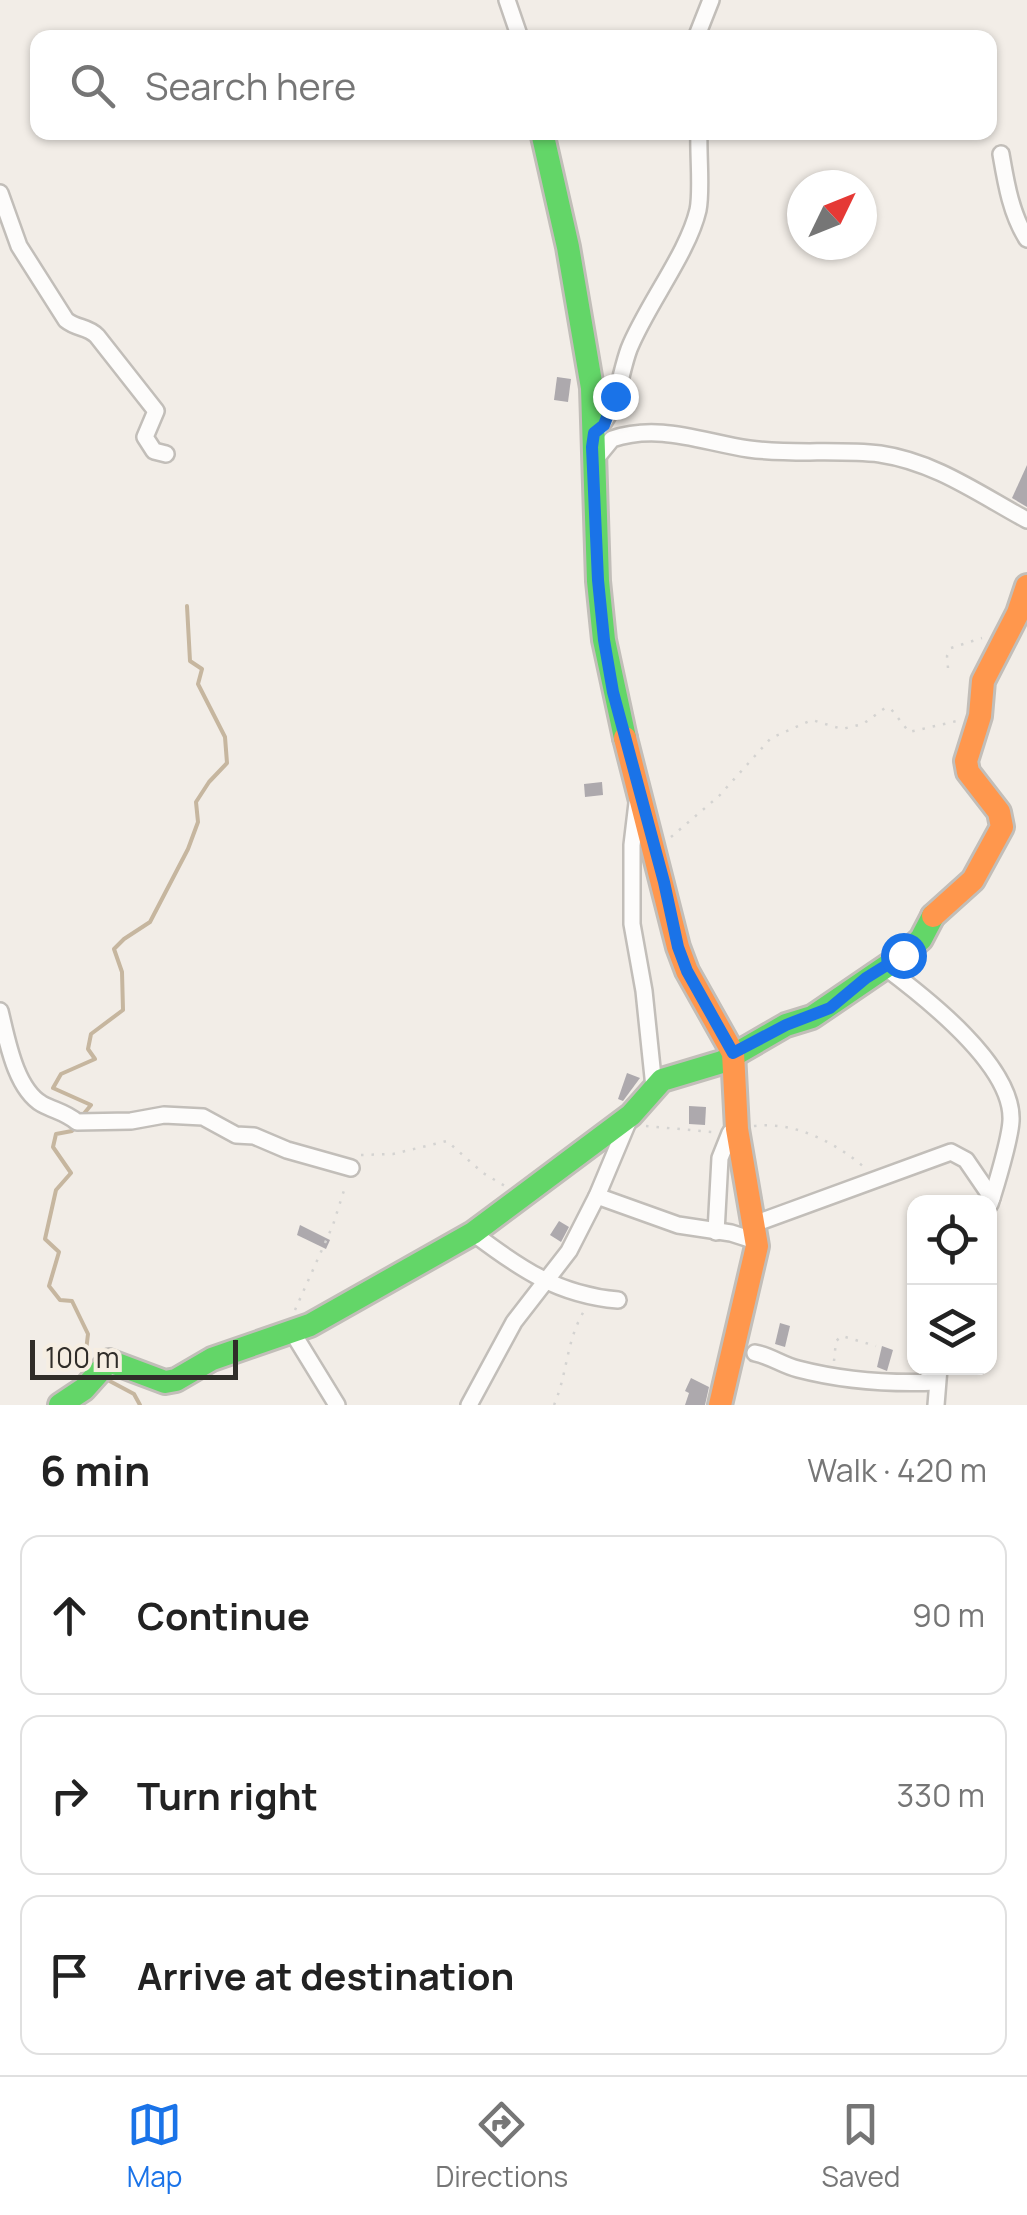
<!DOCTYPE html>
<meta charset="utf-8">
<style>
body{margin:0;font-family:Manrope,sans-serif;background:#f2f2f2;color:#222}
.controls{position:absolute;right:30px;bottom:30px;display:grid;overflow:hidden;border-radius:20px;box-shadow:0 2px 8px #0004}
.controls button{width:90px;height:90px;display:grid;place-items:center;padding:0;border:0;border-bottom:2px solid #e0e0e0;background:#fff;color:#222;font:50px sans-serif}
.compass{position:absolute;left:787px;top:170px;width:90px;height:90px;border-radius:50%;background:#fff;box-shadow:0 2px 8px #0004;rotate:47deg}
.scale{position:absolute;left:30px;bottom:25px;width:208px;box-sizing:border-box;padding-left:10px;border:5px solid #302d29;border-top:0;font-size:28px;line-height:35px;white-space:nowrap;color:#302d29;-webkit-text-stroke:8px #f6eee2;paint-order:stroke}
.stop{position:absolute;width:30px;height:30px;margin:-22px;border:8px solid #1a73e8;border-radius:50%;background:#fff}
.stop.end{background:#1a73e8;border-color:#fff;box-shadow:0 2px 10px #0008}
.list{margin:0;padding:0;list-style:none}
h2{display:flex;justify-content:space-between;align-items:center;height:130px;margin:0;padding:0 40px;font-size:42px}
h2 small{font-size:32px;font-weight:400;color:#767676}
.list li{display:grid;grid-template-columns:65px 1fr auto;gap:30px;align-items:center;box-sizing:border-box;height:160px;margin:0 20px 20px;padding:0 20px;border:2px solid #e0e0e0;border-radius:20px}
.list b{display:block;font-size:38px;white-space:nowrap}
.list em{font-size:32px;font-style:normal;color:#767676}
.icon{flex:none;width:55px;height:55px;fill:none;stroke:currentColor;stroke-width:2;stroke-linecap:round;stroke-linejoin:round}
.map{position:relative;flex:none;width:1027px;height:1405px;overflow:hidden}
.search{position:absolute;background:#fff;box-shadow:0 2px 8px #0004;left:30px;right:30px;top:30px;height:110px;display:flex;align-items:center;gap:25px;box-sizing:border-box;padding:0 35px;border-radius:20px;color:#767676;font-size:38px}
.sheet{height:670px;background:#fff}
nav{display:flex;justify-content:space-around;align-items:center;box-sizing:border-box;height:140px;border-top:2px solid #e0e0e0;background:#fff;font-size:28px;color:#767676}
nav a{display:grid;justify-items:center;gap:5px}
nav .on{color:#1a73e8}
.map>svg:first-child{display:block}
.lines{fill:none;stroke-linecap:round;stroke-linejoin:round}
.stream{stroke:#c6b69f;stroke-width:4}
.building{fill:#ada9ad}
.street-casing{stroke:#c2beb9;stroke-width:20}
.fast-casing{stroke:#c2beb9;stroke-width:28}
.slow-casing{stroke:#c2beb9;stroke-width:28}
.path{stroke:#d4d3d1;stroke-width:2.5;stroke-dasharray:2.5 8;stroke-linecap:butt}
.street{stroke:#fdfcfb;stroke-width:15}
.fast{stroke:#63d668;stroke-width:22}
.slow{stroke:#ff974d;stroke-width:22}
.route{stroke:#1a73e8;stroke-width:12}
</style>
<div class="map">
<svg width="1027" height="1405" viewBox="0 0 1027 1405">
<rect width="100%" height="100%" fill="#f2ede7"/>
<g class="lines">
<g class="stream">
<polyline points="82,1116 91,1105 53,1088 61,1074 95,1059 88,1049 91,1034 123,1010 122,972 114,949 124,939 150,922 188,849 198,822 196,802 209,782 227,763 225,737 198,684 202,669 190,661 187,606"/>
<polyline points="74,1128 72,1131 56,1134 53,1147 71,1173 56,1190 45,1239 59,1252 49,1286 60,1300 72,1301 88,1334 86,1351 92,1363"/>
<polyline points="104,1378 134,1394 140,1405"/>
</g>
</g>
<g class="building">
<polygon points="557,377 571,379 568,402 554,400"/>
<polygon points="1027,465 1027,507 1012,498"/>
<polygon points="602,782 603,795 585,797 584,784"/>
<polygon points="627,1073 640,1078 623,1101 618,1099"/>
<polygon points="689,1106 706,1107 705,1125 689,1124"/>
<polygon points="559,1221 569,1227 561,1242 550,1235"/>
<polygon points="300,1225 330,1240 326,1249 297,1235"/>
<polygon points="780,1323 790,1326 785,1347 775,1344"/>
<polygon points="882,1346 893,1350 887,1371 877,1367"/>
<polygon points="691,1378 709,1387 705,1405 685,1405 689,1393 685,1391"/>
</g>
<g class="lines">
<defs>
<g id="street">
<polyline points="507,0 520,38"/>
<polyline points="696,38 711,0"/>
<path d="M1001,154C1006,183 1011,214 1027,239"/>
<path d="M0,193L19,246L66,320C77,329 87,326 97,336L156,411L145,437L154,451L166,454"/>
<path d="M594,433C617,414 619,376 629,349C646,306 688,253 698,210C702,191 698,155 699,132"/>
<path d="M594,461L612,439C659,423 702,442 749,449C792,455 836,449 880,454C935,462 979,494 1027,520"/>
<polyline points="637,803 632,845 632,924 644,991 654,1087"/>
<path d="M886,968C926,998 1014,1066 1011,1121C1010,1139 996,1186 990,1204"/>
<path d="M0,1011C7,1039 15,1088 42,1104C55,1111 65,1112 77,1122L131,1121L164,1115L203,1117L236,1135L254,1136L287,1150L351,1168"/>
<polyline points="597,1196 678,1225 731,1233 756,1241"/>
<polyline points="754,1224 951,1152 966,1160 992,1198"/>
<polyline points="716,1232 720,1158 730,1133"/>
<path d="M473,1233C519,1268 558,1295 618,1300"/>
<polyline points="291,1330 337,1405"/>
<path d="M755,1353C771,1356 782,1365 798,1369C844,1381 891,1384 937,1382"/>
<polyline points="469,1405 514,1322 569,1251 597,1196 631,1115"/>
<polyline points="936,1405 939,1368"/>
</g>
<g id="fast">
<polyline points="542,132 568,247 592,388 598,581 604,640 625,738"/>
<polyline points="60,1405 84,1389 109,1361 165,1382 176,1380 212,1359 310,1325 473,1233 631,1115 662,1080 722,1062 786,1025 812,1017 903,955 921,939 933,916"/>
</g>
<g id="slow">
<polyline points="625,738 678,947 687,971 733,1053 737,1129 757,1246 720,1405"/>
<polyline points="933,916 973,880 1002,827 999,812 968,772 966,761 980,716 983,681 1018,613 1027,586"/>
</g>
</defs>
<use href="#street" class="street-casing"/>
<use href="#fast" class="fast-casing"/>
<use href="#slow" class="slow-casing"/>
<g class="path">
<polyline points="948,668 947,656 951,648 982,638"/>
<polyline points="671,837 719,796 771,738 812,720 842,729 863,724 885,708 891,709 909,732 957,721"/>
<polyline points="646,1126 712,1132"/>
<path d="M754,1126C794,1121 835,1142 865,1168"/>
<polyline points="361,1155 393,1154 447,1141 483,1173 505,1186"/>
<polyline points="295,1310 333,1225 346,1184"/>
<polyline points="834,1361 836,1341 842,1336 876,1346"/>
<path d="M554,1405C568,1373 566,1338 586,1308"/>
</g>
<use href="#street" class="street"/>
<use href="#fast" class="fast"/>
<use href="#slow" class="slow"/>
</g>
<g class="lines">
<polyline class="route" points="615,396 604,425 594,433 592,447 598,580 604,640 613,692 664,882 678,947 687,971 733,1053 786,1025 830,1008 866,978 903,955"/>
</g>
</svg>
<div class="controls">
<button><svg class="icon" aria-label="locate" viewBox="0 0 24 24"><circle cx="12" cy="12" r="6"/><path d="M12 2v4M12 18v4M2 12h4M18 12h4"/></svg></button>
<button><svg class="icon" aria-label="layers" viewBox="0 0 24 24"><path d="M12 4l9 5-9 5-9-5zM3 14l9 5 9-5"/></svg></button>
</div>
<svg class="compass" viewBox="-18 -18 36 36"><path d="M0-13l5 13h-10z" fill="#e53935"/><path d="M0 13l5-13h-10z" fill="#767676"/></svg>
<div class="scale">100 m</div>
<div class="stop" style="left:903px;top:955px"></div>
<div class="stop end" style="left:615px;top:396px"></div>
<div class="search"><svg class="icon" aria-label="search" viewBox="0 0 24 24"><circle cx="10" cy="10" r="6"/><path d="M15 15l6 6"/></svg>Search here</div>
</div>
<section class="sheet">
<h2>6 min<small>Walk · 420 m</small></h2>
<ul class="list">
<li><svg class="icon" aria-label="ahead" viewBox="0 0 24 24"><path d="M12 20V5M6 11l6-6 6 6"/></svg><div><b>Continue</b></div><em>90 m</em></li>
<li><svg class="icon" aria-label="right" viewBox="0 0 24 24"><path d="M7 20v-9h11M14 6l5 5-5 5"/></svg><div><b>Turn right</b></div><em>330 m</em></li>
<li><svg class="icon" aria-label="arrive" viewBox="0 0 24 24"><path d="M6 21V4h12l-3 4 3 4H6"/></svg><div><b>Arrive at destination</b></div></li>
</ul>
</section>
<nav>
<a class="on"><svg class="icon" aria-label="map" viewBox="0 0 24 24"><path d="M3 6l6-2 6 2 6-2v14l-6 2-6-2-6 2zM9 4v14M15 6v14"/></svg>Map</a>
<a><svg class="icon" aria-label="directions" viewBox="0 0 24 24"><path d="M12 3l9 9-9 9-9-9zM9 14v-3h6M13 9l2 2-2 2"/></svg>Directions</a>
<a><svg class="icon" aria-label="saved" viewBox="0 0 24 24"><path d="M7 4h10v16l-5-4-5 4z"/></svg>Saved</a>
</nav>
